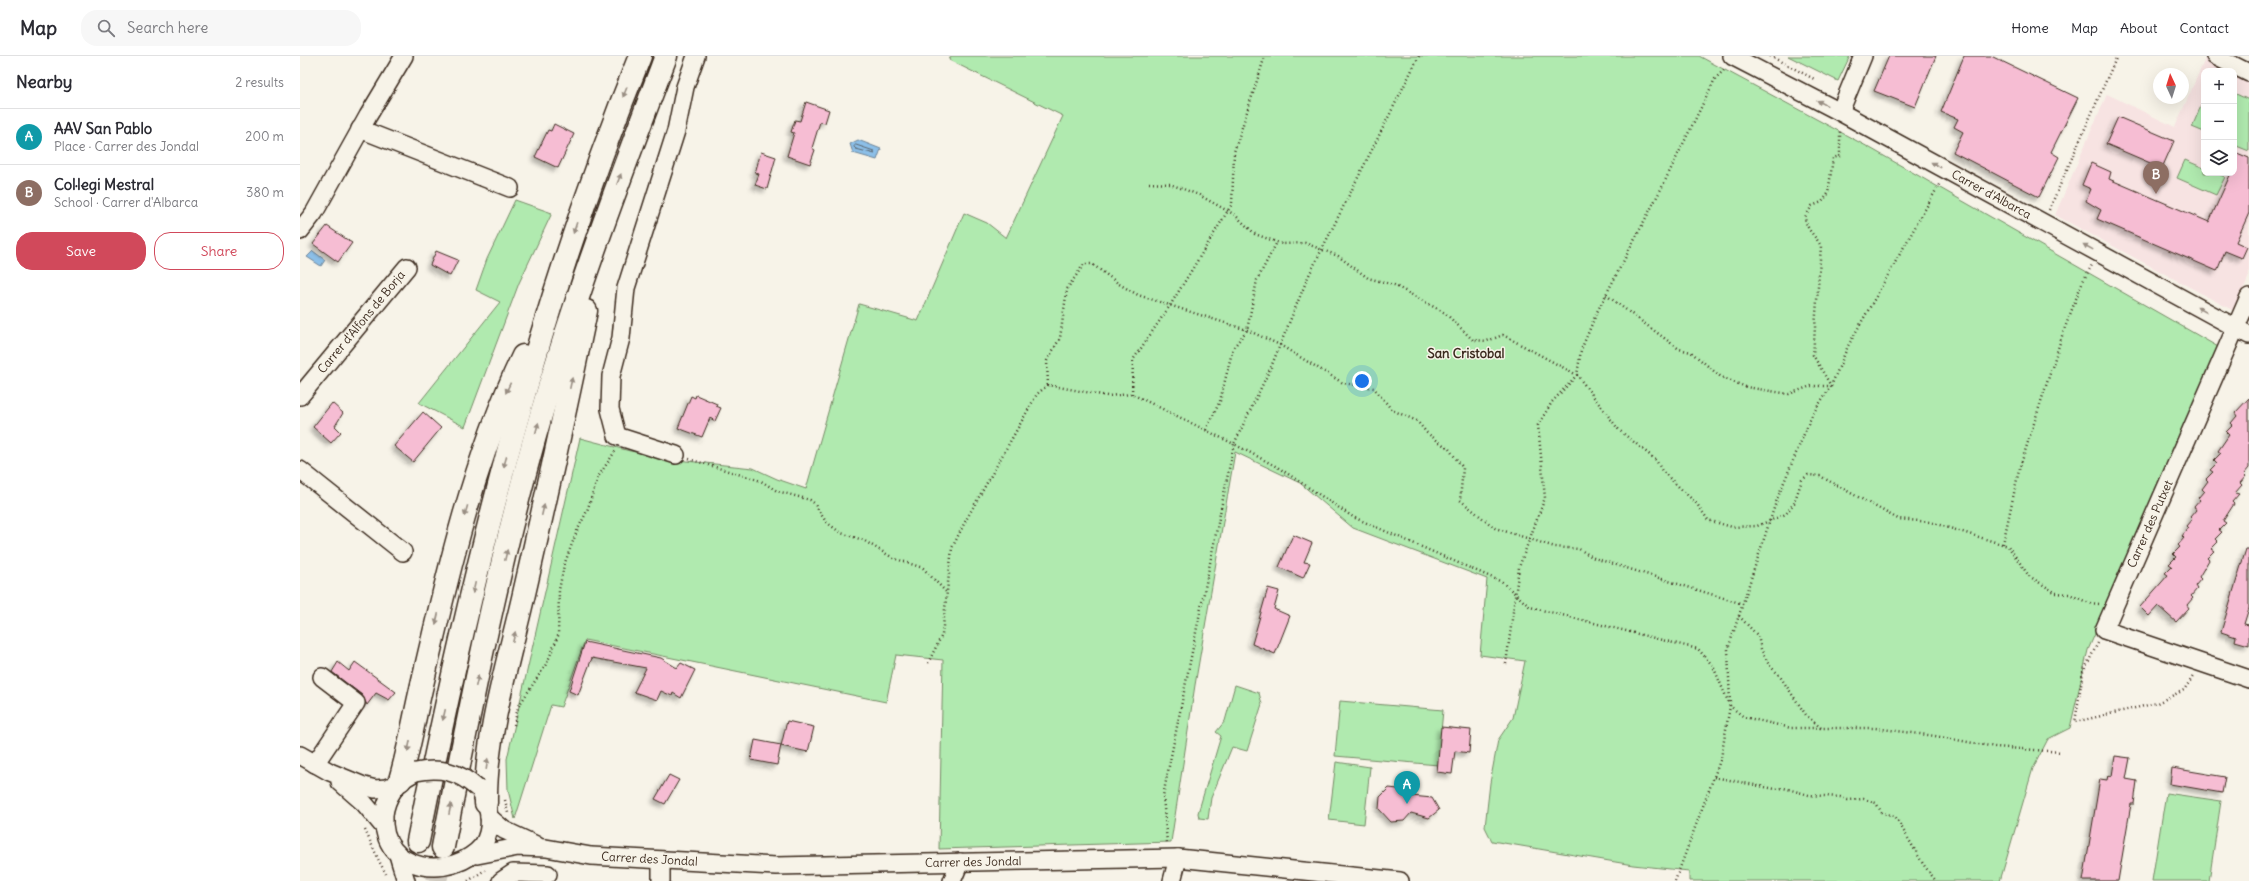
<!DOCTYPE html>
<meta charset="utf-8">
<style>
body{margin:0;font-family:Delius,sans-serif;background:#f7f7f7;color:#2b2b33}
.controls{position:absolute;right:12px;top:12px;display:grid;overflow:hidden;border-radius:8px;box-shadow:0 4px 16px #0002}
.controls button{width:36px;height:36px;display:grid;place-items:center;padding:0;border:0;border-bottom:1px solid #e1e1e2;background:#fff;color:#2b2b33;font:20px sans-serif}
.compass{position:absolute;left:1853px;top:12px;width:36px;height:36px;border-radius:50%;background:#fff;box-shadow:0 4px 16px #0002;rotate:356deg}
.you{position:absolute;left:1062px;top:325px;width:14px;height:14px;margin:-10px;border:3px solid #fff;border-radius:50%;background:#1a73e8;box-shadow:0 0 0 6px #1a73e833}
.badge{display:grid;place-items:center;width:26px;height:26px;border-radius:50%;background:#d1495b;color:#fff;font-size:13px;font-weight:700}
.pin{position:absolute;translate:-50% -33px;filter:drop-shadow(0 1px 2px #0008)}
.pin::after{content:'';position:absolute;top:21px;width:14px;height:12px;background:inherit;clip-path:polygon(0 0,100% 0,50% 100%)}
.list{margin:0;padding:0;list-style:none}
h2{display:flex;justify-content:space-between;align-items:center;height:52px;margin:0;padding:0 16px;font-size:17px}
h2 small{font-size:13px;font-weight:400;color:#7c7c81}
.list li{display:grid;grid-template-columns:26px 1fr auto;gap:12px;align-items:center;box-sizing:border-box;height:56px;padding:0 16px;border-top:1px solid #e1e1e2}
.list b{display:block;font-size:15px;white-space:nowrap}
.list p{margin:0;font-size:13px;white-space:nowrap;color:#7c7c81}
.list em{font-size:13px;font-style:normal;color:#7c7c81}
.actions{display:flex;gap:8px;padding:12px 16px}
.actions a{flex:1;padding:9px 0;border:1px solid #d1495b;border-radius:16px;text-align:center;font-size:14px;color:#d1495b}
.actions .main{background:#d1495b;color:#fff}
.icon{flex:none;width:22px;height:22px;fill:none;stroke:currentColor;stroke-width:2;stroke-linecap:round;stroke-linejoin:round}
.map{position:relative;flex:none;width:1949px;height:825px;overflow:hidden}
header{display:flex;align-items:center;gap:24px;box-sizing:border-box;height:56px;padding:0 20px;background:#fff;border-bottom:1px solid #e1e1e2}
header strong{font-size:19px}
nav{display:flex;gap:22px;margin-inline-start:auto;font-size:14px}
.search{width:280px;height:36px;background:#f7f7f7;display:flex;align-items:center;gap:10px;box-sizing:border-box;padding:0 14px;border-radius:16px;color:#7c7c81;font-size:15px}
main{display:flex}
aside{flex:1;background:#fff}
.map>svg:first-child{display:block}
.built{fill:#f7e3e2}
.green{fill:#b0eaaf;stroke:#768a66}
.water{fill:#8cbfe8;stroke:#6c8397}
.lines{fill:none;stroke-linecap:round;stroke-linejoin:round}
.shore{stroke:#5b666f;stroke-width:1}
.building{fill:#f6bdd3;stroke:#3b2a1e;filter:url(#shadow)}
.highway-tunnel{stroke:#d1cbc0;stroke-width:22;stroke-dasharray:22 11;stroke-linecap:butt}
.minor-casing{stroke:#3b2a1e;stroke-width:20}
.highway-casing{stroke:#3b2a1e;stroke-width:25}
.path{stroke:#3b2a1e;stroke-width:2.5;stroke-dasharray:1 3;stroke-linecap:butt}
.minor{stroke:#f7f3e8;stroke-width:17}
.highway{stroke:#f7f3e8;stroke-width:22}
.minor-bridge-casing{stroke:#3b2a1e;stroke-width:20;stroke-linecap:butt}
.minor-bridge{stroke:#f7f3e8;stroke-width:17}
.oneway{fill:#998e83}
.labels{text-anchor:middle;stroke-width:3;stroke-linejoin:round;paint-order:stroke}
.street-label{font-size:12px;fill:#3b2a1e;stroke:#f7f3e8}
.neighbourhood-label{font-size:13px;font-weight:bold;fill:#3b2a1e;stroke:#f7f3e8}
</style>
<header>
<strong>Map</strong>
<div class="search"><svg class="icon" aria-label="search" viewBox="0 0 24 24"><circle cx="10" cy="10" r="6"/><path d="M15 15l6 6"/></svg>Search here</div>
<nav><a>Home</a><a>Map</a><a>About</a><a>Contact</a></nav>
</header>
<main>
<aside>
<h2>Nearby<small>2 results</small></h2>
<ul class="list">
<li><span class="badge" style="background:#0f9aa8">A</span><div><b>AAV San Pablo</b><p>Place · Carrer des Jondal</p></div><em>200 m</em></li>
<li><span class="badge" style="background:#8d6e63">B</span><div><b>Col·legi Mestral</b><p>School · Carrer d'Albarca</p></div><em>380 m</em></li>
</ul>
<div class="actions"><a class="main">Save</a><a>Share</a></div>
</aside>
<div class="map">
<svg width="1949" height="825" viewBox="0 0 1949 825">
<defs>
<filter id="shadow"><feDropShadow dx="-3.5" dy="3.5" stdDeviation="2" flood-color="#0004"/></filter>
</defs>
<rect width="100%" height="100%" fill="#f7f3e8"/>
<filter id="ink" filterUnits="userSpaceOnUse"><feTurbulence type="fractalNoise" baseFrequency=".025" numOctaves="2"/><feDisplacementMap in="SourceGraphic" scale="8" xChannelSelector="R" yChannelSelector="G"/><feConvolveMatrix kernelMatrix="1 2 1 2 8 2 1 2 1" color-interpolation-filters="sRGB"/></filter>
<g filter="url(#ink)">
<polygon class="built" points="1905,3 1931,15 1904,15 1904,117 1934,117 1934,17 1949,24 1949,220 1934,255 1755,159 1807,38 1875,71"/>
<g class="green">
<polygon points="651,0 1399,0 1570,92 1920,292 1788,594 1770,672 1748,683 1733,712 1700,825 1389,825 1389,815 1333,809 1192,785 1185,771 1190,727 1198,684 1213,662 1225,605 1180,599 1187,523 1053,472 1000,427 935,396 895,629 871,786 639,793 643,604 596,599 586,646 285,584 261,651 251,649 215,763 208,734 207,703 280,382 330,395 386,405 453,412 477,423 506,433 559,248 618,265 664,157 687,167 706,182 763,60 649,4"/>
<polygon points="1488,0 1550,0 1538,25"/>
<polygon points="1934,37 1949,44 1949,95 1934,89"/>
<polygon points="1904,43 1904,76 1892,71"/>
<polygon points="1885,104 1904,112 1904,117 1916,117 1925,121 1916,139 1877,122"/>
<polygon points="215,144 252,157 219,227 165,371 119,347 200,246 176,234 187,203"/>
<polygon points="935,629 959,637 962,648 947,695 932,691 911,742 908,763 899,762 898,757 921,680 916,676 925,665"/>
<polygon points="1040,645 1143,654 1138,709 1035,700"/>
<polygon points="1036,706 1070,711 1064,768 1029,764"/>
<polygon points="1866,737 1921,745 1909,825 1852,825"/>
</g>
<g class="water">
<polygon points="558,84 581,93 577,104 553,97 550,88"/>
<polygon points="13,195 25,204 21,210 7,201"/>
</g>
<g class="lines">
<polygon class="shore" points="556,89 574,95 575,98 556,93 554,91"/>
</g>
<g class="building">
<polygon points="1589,0 1636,0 1615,51 1574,35"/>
<polygon points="1664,0 1691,0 1778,42 1751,96 1759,101 1739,141 1653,96 1663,76 1654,71 1658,63 1641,56"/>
<polygon points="506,46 529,54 525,67 520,66 512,92 515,94 510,108 487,100 494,77 491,76 495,64 500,65"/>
<polygon points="1818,61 1874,85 1862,112 1806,88"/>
<polygon points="254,68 274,78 258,112 235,101 248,74 251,75"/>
<polygon points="461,96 476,101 467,133 455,129 459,118 455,117"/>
<polygon points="1937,97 1949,102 1949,157 1936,186 1947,191 1942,202 1925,195 1917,215 1797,163 1801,154 1786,145 1791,133 1782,129 1791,107 1811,116 1809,123 1909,166 1931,117 1934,117 1934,104"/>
<polygon points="27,170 52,187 38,206 13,188"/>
<polygon points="136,195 158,204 150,220 130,209"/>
<polygon points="396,339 417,348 416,350 421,352 415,365 410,362 402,381 378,372 391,340 395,342"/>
<polygon points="1949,342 1949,412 1944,418 1946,420 1940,427 1942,429 1935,437 1939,438 1932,446 1934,448 1923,465 1926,467 1919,474 1922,476 1915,483 1918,486 1911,493 1914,495 1907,502 1909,504 1899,521 1901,523 1895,530 1897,533 1891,540 1893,542 1887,549 1889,552 1876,566 1858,550 1849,560 1840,551 1868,519 1865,517 1872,510 1869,508 1876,501 1873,498 1880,491 1878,489 1884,482 1882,480 1888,472 1886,470 1892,463 1890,461 1896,454 1894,451 1900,444 1898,442 1904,435 1902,433 1908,425 1906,423 1913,416 1910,414 1917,407 1914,404 1921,397 1918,395 1929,379 1926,376 1933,369 1931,367 1937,360 1935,357"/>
<polygon points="32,347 43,357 35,370 41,376 31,387 13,371"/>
<polygon points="123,356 141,372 113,406 94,390"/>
<polygon points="993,479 1012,487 1004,506 1010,507 1003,522 979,511"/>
<polygon points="1946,493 1949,493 1949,552 1944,568 1949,569 1949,589 1935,585 1936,581 1921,576"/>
<polygon points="968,532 979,535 974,553 990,560 975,598 952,588"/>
<polygon points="285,586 361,602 377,612 381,607 395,614 381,642 373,637 372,640 361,635 357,644 334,636 346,612 292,602 278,639 269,635"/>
<polygon points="38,606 49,615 55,606 96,636 89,644 76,637 67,649 62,639 32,616"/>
<polygon points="487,665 514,671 508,696 481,690"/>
<polygon points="1141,671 1171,674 1169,697 1155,695 1152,718 1137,716"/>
<polygon points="455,684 481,689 477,709 451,704"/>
<polygon points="1815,700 1830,702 1826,723 1837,725 1834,748 1831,748 1818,825 1783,825 1800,723 1807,724 1808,719 1812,720"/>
<polygon points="1872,712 1925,721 1922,737 1870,728"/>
<polygon points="369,719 379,724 365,748 355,743"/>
<polygon points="1089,732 1098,733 1112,740 1132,742 1139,754 1129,762 1111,757 1104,765 1091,766 1079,753 1080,741"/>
</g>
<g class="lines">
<polyline class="highway-tunnel" points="136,825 143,791"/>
<defs>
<g id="minor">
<path id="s1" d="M1432,0L1540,56L1949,279"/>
<polyline points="1915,0 1949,17"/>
<polyline points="1540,56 1563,0"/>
<polyline points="60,73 210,132"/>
<polyline points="0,175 14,157 68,60 104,0"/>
<polyline points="1949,241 1804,574 1949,623"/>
<path id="s2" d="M0,340L107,211"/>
<polyline points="376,399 317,380 310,353 311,320 321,282 326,232 376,75 385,31 396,0"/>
<polyline points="0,414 103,496"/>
<polyline points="0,699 30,716 64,730 75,733 86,732 97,728"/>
<polyline points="15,708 56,647 22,621"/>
<path d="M112,718C96,726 86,742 84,759C80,818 153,825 183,789C193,772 190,753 181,737"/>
<polyline points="40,726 64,747 84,771"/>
<polyline points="189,761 204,774 236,789"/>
<path id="s3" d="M177,799L218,791L246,792L291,800L476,810L878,802L1100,825"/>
<polyline points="99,802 106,825"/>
<polyline points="361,805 361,825"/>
<polyline points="201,825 213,817 248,818"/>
<polyline points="652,825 660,806"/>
<polyline points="872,825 878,802"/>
</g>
<g id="highway">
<path d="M100,724C109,694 114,663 121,633C147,520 173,405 223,300"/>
<path d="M186,747C185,681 208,607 223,542C245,447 266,351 286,255"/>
<path d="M118,785C171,518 237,253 340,0"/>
<path d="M143,791C171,646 200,501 241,359C276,237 321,119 366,0"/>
</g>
</defs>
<use href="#minor" class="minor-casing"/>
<use href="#highway" class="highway-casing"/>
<g class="path">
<polyline points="1119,0 1008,221 971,311 934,388 979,412 1053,461 1202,526 1230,551 1398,593 1413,610 1430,650 1444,661 1491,672 1575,672 1635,680 1695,691 1762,696"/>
<polyline points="1470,0 1516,24"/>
<polyline points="849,127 870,128 899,139 935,159 955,178 982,188 1005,187 1038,200 1068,222 1094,229 1145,257 1173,284 1187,285 1203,279 1277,319 1319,374 1356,404 1362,415 1397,448 1408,464 1432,471 1457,470 1486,458 1494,447 1502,424 1508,419 1520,420 1598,463 1630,466 1708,490 1729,520 1756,537 1769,538 1789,547 1800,548"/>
<polyline points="1749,154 1817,0"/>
<polyline points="1306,239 1379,293 1391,296 1421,321 1446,331 1489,338 1511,330 1531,330 1548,290 1640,127"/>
<polyline points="748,329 747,305 760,282 767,233 784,208 792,208 819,228 838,239 947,274 980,289 1043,327 1074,332 1092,354 1117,365 1127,377 1149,393 1163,412 1160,444 1195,472 1255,491 1279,493 1294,502 1443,548"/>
<polyline points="832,338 833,304 871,248 932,148 934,96 965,0"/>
<polyline points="906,374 920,345 933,292 947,274 957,224 977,186"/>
<polyline points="389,403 461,425 477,435 510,444 514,447 526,466 541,477 563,484 593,502 623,512 647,537"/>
<polyline points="1703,488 1719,414 1763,277 1782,227 1792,209"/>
<polyline points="1439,560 1458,580 1461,593 1469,609 1479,619 1506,659 1521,672"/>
<polyline points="1798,587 1783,616 1775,666 1857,647 1884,634 1894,619"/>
<polyline points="628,607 642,579 652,492 666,464 737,338 748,329 807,340 832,338 934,388 863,740 867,787"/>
<polyline points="1206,608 1219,511 1245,442 1238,369 1252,346 1277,319 1281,294 1297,256 1361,133 1415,23 1425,13"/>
<polyline points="214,669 218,651 247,607 258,580 259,534 264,509 277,475 287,455 298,421 316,394"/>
<polyline points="1414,721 1475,733 1484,732 1509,739 1540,741 1548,744 1564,743 1576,747 1582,757 1595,760 1623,808 1636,825"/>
<polyline points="205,744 208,757"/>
<polyline points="65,774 79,805 86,818"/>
<polyline points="168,825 185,814"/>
<path d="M1375,825L1421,702L1430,650L1428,593L1477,443L1512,359L1531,330L1513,299L1521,190C1515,179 1506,174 1505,161L1512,150L1522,146L1528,138L1533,102L1540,100V74"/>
</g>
<use href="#minor" class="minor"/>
<use href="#highway" class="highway"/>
<defs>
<path id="minor-bridge" d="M116,716C140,711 158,715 177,732"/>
</defs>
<use href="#minor-bridge" class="minor-bridge-casing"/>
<use href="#minor-bridge" class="minor-bridge"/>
</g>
<defs><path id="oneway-solid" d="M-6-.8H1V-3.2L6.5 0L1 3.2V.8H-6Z"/></defs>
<g class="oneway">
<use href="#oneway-solid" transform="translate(325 36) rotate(112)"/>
<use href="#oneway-solid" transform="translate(1522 47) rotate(-152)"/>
<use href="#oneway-solid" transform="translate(1636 109) rotate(-151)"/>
<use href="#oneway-solid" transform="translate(319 123) rotate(-69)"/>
<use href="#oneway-solid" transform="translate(275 172) rotate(108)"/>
<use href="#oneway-solid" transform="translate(1788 191) rotate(-151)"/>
<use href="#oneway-solid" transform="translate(1902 254) rotate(-151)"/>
<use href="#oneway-solid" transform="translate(271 327) rotate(-78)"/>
<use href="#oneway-solid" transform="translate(208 332) rotate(115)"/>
<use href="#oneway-solid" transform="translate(237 372) rotate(-75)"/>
<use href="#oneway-solid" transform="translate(205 406) rotate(106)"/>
<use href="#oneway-solid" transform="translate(243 454) rotate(-77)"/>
<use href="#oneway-solid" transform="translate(166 455) rotate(106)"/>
<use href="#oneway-solid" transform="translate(206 499) rotate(-77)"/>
<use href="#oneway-solid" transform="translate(174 532) rotate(103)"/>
<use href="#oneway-solid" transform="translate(137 563) rotate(103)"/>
<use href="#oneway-solid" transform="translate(214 581) rotate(-77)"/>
<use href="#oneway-solid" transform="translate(177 625) rotate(-77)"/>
<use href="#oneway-solid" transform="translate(144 659) rotate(103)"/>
<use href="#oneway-solid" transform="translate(109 690) rotate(102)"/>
<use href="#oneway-solid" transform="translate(187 708) rotate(-82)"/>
<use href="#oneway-solid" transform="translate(150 753) rotate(-79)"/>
</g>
</g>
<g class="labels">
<g class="street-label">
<text dy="4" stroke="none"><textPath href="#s1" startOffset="294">Carrer d'Albarca</textPath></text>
<text dy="4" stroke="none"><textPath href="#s2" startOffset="96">Carrer d'Alfons de Borja</textPath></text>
<text transform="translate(1850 468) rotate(-66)" y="4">Carrer des Putxet</text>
<text dy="4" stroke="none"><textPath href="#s3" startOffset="174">Carrer des Jondal</textPath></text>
<text dy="4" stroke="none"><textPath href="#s3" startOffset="498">Carrer des Jondal</textPath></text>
</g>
<g class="neighbourhood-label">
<text x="1166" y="302">San Cristobal</text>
</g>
</g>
</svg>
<div class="controls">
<button>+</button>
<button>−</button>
<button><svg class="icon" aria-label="layers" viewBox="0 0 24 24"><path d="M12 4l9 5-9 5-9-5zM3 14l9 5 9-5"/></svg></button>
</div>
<svg class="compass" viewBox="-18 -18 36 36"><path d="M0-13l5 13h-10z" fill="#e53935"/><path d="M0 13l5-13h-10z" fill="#7c7c81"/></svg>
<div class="you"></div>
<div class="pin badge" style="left:1107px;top:748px;background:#0f9aa8">A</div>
<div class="pin badge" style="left:1856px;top:138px;background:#8d6e63">B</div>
</div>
</main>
